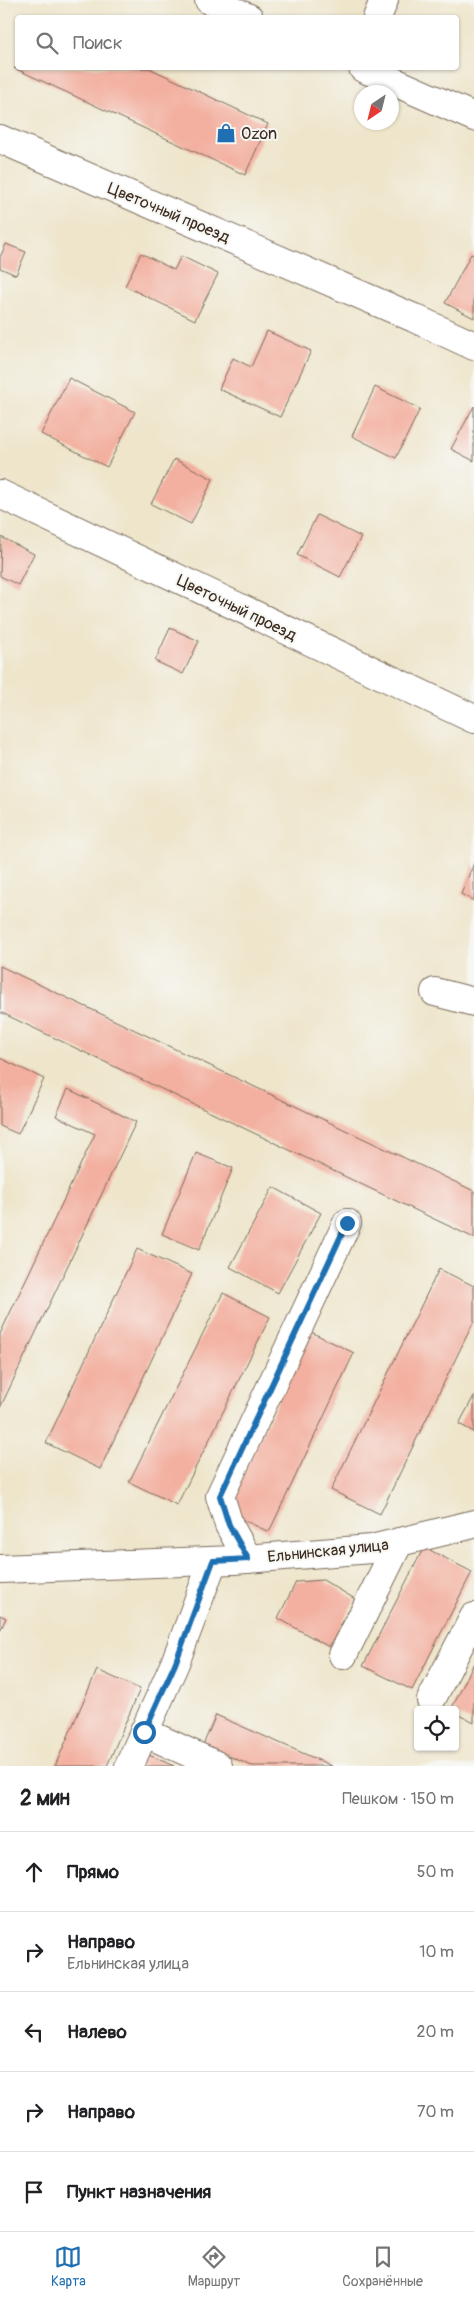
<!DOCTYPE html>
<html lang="ru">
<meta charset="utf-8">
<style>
body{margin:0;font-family:Pangolin,sans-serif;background:#f6f6f6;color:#202124}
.controls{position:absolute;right:15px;bottom:15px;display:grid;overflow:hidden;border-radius:5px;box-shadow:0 1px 4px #0004}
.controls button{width:45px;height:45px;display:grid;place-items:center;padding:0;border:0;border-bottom:1px solid #e0e0e0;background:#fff;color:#202124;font:25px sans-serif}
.compass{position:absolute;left:354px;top:85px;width:45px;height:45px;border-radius:50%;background:#fff;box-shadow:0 1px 4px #0004;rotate:215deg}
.stop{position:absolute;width:15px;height:15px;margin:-11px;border:4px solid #1f6fb2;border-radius:50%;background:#fff}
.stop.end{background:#1f6fb2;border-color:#fff;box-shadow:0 1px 5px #0008}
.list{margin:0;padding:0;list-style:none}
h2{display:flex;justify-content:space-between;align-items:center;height:65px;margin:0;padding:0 20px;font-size:21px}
h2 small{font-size:16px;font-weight:400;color:#757577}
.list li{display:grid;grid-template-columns:32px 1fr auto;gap:15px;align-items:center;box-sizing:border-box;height:80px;padding:0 20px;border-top:1px solid #e0e0e0}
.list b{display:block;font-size:19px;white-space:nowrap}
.list p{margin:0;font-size:16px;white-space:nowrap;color:#757577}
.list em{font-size:16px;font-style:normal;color:#757577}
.icon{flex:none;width:28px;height:28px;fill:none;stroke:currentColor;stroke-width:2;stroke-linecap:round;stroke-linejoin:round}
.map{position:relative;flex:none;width:474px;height:1766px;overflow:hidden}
.search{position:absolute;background:#fff;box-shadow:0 1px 4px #0004;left:15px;right:15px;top:15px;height:55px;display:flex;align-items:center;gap:12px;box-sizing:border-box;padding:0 18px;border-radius:5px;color:#757577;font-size:19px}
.sheet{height:465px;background:#fff}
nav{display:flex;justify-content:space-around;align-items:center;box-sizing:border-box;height:70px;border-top:1px solid #e0e0e0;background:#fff;font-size:14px;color:#757577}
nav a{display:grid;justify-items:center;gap:2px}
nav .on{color:#1f6fb2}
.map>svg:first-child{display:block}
.building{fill:#f3af9f}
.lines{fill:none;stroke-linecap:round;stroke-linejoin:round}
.minor-casing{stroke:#7a6b5b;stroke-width:30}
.minor{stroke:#fff;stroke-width:28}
.route{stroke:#1f6fb2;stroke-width:6}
.labels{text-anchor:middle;stroke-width:4;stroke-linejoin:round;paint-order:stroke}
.poi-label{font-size:16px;fill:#3b2a1e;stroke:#f6f6f2;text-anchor:start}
.street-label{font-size:16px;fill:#3b2a1e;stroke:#f6f6f2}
</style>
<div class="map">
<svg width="474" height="1766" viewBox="0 0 474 1766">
<rect width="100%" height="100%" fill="#f6f6f2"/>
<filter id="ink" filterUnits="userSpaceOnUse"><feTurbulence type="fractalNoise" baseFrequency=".02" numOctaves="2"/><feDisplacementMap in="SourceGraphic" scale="10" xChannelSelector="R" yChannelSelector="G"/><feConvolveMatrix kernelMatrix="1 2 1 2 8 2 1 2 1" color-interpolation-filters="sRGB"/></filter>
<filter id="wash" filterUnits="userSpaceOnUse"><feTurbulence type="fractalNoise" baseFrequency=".0096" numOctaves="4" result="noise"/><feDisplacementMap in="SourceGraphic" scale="20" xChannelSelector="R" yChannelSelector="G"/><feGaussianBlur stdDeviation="1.12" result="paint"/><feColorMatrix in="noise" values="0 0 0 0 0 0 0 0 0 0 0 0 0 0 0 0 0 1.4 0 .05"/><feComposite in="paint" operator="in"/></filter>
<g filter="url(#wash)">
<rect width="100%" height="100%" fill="#eee5cb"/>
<g id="blocks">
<g class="building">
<polygon points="14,68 149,68 268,124 245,175"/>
<polygon points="6,244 26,252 16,275 0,268 0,257"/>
<polygon points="141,253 174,270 181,256 218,274 195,320 125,286"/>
<polygon points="471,254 474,255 474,318 445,303"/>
<polygon points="267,331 311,351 280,417 219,389 233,358 251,367"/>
<polygon points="69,378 135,412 107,467 41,434"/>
<polygon points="375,387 420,409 396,458 352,436"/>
<polygon points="474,406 474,461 451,449"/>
<polygon points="174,459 213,479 191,524 151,504"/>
<polygon points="317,515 361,537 340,577 297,555"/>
<polygon points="1,537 34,554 18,585 0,576"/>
<polygon points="170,628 199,641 183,674 155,661"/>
<polygon points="474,863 474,901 461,894"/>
<polygon points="0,966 474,1191 474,1238 0,1012"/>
<polygon points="0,1058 44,1079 18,1134 0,1126"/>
<polygon points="68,1089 136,1122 0,1408 0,1334 95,1134 56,1116"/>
<polygon points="196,1153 233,1168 199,1250 162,1234"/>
<polygon points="273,1187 321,1213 278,1293 230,1267"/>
<polygon points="137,1249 192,1274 100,1469 46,1443"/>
<polygon points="439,1269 474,1286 474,1321 380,1514 331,1490"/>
<polygon points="223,1293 270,1317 177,1505 129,1482"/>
<polygon points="311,1332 354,1353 269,1532 225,1511"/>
<polygon points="474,1396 474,1432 459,1424"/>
<polygon points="424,1547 472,1572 412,1690 363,1666"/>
<polygon points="323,1580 355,1599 329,1647 278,1618 296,1582"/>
<polygon points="0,1615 6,1618 0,1631"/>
<polygon points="474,1663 474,1723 455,1713 455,1710 451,1710"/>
<polygon points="97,1670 140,1689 107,1766 55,1766"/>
<polygon points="216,1715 332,1766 252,1766 203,1745"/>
<polygon points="142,1752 174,1766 136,1766"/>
</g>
</g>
</g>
<g filter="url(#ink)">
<use href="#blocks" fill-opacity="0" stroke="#7a6b5b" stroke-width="1"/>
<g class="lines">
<defs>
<g id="minor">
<polyline points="209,0 249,18"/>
<polyline points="377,18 384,0"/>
<polyline points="363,68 474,117"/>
<polyline points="0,139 414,318 474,346"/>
<polyline points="0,494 474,719"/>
<polyline points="435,992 474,1002"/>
<polyline points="248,1559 229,1525 220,1496 347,1223"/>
<polyline points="0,1569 234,1560 371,1549 474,1524"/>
<polyline points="343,1655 399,1542"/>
<polyline points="431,1700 474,1617"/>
<polyline points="144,1732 218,1766"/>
<polyline points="129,1766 175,1663 213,1561"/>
</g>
</defs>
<use href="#minor" class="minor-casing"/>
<use href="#minor" class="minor"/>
</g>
</g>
<g class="lines" filter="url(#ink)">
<polyline class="route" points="144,1732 175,1664 213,1561 248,1559 229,1525 220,1496 347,1223"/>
</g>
<defs>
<symbol id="shop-bare" viewBox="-9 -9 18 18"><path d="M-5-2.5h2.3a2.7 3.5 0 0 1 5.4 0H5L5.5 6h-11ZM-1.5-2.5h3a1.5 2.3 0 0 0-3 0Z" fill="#1f6fb2" stroke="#f6f6f2" stroke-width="2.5" paint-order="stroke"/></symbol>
</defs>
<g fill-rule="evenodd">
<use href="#shop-bare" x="212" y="119" width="28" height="28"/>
</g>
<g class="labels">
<g class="poi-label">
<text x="241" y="139">Ozon</text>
</g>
<g class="street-label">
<text transform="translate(169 212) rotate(23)" y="6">Цветочный проезд</text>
<text transform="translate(237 607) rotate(26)" y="6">Цветочный проезд</text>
<text transform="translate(328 1550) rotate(-6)" y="6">Ельнинская улица</text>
</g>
</g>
</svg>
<div class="controls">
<button><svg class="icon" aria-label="locate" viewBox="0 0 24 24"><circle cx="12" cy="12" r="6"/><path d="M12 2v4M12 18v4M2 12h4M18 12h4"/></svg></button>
</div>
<svg class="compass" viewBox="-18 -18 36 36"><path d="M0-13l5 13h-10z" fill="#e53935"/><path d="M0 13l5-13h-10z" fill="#757577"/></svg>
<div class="stop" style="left:144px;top:1732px"></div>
<div class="stop end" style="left:347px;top:1223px"></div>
<div class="search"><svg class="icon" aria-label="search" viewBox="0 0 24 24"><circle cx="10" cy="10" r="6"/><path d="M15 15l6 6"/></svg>Поиск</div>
</div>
<section class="sheet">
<h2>2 мин<small>Пешком · 150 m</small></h2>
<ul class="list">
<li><svg class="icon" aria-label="ahead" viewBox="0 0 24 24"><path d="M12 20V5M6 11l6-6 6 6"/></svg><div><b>Прямо</b></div><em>50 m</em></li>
<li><svg class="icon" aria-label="right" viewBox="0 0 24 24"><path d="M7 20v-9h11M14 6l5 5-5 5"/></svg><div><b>Направо</b><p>Ельнинская улица</p></div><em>10 m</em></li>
<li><svg class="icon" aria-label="left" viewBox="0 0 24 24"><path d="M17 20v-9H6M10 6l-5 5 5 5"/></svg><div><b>Налево</b></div><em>20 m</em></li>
<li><svg class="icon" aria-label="right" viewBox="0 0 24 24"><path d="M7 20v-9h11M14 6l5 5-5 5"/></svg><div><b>Направо</b></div><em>70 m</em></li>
<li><svg class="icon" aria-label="arrive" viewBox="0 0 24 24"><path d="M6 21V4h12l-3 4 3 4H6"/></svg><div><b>Пункт назначения</b></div></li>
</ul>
</section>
<nav>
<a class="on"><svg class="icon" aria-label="map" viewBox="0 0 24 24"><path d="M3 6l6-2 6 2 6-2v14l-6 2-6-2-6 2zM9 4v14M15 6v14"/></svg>Карта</a>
<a><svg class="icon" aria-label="directions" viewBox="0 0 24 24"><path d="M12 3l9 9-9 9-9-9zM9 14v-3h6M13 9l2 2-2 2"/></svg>Маршрут</a>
<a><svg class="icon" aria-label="saved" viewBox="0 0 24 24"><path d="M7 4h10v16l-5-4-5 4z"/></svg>Сохранённые</a>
</nav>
